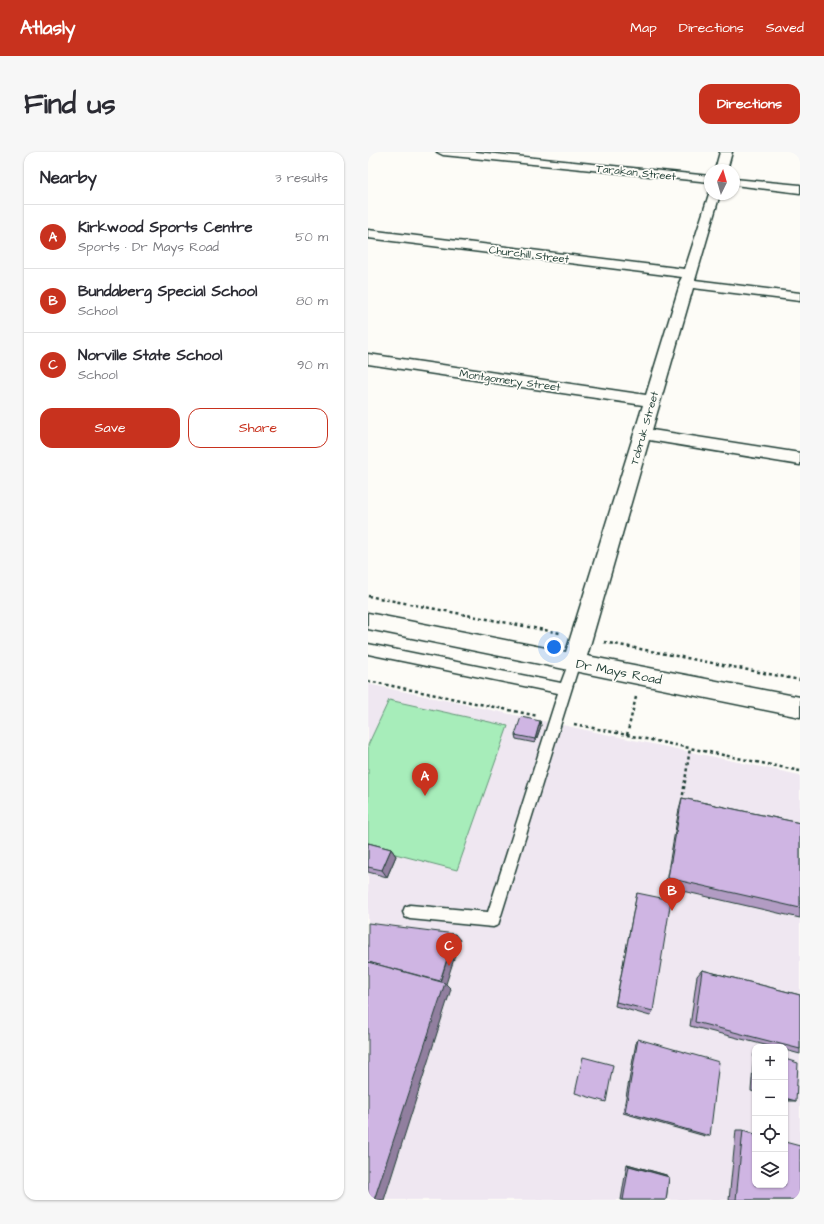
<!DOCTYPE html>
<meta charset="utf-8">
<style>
body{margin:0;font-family:"Architects Daughter",sans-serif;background:#f7f7f7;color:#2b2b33}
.controls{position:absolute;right:12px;bottom:12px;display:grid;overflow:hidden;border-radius:8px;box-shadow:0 1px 3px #0004}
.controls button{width:36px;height:36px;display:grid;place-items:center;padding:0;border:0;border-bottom:1px solid #e1e1e2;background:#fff;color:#2b2b33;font:20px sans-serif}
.compass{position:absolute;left:336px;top:12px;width:36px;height:36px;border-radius:50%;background:#fff;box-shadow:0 1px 3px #0004;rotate:5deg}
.you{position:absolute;left:186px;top:495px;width:14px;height:14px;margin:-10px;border:3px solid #fff;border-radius:50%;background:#1a73e8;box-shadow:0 0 0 6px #1a73e833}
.badge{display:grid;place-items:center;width:26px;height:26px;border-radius:50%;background:#c8321e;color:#fff;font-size:13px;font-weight:700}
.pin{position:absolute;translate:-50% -33px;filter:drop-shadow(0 1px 2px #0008)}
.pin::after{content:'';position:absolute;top:21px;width:14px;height:12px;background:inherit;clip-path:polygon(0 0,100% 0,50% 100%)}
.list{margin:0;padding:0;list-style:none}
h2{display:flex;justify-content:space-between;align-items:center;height:52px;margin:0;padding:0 16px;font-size:17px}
h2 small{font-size:13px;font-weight:400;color:#7c7c81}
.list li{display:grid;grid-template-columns:26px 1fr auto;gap:12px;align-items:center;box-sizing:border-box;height:64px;padding:0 16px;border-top:1px solid #e1e1e2}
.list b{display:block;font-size:15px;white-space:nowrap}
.list p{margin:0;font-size:13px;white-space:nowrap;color:#7c7c81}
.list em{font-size:13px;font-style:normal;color:#7c7c81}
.actions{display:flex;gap:8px;padding:12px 16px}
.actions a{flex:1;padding:9px 0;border:1px solid #c8321e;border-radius:12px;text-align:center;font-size:14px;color:#c8321e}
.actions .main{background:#c8321e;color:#fff}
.icon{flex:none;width:22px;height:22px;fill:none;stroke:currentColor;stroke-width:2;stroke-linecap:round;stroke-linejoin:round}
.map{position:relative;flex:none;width:432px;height:1048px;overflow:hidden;border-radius:12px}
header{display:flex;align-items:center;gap:24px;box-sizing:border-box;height:56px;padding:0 20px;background:#c8321e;color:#fff}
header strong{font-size:19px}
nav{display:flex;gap:22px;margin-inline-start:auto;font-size:14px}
.intro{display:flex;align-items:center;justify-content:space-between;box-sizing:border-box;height:96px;padding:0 24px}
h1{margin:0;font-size:28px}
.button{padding:10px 18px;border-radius:12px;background:#c8321e;color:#fff;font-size:14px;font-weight:700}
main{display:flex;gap:24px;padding:0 24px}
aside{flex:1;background:#fff;border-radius:12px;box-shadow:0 1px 3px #0004}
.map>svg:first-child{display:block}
.built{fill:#efe7f1;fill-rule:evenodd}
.green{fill:#a7edba;stroke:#639577}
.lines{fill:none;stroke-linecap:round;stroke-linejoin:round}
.service-casing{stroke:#1f3d34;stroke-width:3}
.minor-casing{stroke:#1f3d34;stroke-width:3}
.path{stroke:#1f3d34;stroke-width:2.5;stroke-dasharray:3 3;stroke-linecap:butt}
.service{fill:#fdfcf7;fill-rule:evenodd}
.minor{fill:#fdfcf7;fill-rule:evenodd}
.wall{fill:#b29cc3;stroke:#1f3d34}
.shaded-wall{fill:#917f9f;stroke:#1f3d34}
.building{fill:#cfb5e3;stroke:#1f3d34}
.labels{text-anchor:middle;stroke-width:3.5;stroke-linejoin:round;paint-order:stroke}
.far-street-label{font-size:11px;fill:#1f3d34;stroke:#fdfcf7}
.street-label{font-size:13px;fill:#1f3d34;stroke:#fdfcf7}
</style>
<header>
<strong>Atlasly</strong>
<nav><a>Map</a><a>Directions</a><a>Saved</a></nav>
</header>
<div class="intro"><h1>Find us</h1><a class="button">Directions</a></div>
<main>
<aside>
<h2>Nearby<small>3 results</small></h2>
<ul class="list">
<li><span class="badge">A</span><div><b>Kirkwood Sports Centre</b><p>Sports · Dr Mays Road</p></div><em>50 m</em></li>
<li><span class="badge">B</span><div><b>Bundaberg Special School</b><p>School</p></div><em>80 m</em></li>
<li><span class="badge">C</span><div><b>Norville State School</b><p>School</p></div><em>90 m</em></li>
</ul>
<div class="actions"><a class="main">Save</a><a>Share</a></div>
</aside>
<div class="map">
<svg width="432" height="1048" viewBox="0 0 432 1048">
<rect width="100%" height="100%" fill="#fdfcf7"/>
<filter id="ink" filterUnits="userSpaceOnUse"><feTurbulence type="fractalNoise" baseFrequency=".025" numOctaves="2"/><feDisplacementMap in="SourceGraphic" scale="8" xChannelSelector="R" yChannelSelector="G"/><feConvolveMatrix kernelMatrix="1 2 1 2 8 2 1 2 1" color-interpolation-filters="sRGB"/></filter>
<g filter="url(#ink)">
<path class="built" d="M0,532L432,623V1048H0ZM387,895H417V1033H387Z"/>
<polygon class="green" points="21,548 140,574 89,718 0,695 0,593"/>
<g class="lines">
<defs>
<polygon id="service" points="0,492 193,531 202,507 206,505 210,507 212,510 130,773 125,775 42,767 37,765 35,760 37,755 42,753 120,760 190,541 0,502"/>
<g id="minor">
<polygon points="69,0 108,0 342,24 342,30 75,3"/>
<polygon points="352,0 364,0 359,18 347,18"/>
<polygon points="366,27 432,33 432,41 366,33"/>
<polygon points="342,39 342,42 352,42 327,128 432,141 432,149 325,136 284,278 432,301 432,313 281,288 219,504 432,545 432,565 0,477 0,461 198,500 275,253 0,212 0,202 278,243 312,132 311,131 314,125 0,86 0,78 317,117"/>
</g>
</defs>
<use href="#service" class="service-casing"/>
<use href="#minor" class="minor-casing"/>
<g class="path">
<polyline points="0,444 192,481"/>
<polyline points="236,490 432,528"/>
<polyline points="0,529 170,564"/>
<polyline points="206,572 432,619"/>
<polyline points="259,583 268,545"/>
<polyline points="314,649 322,596"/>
</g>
<use href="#service" class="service"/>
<use href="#minor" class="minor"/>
</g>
<g class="wall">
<polygon points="172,569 173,574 167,591 148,587 147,583"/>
<polygon points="314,646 432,671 432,766 297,735 311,657"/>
<polygon points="0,691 23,697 28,704 19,725 0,720"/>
<polygon points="269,741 285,859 282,864 247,854"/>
<polygon points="334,818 432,843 432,902 417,898 417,895 405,895 322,874 329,824"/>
<polygon points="270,887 342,984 337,984 255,961 268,891"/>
<polygon points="386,902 387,902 387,940 383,939"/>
<polygon points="417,907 428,949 421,949 417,948"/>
<polygon points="368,978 375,978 432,1048 361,1048"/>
<polygon points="259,1012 298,1023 301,1025 298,1048 253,1048"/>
</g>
<g class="shaded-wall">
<polygon points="172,569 173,574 167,591 167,587"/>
<polygon points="23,697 28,704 19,725 14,718"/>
<polygon points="87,782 92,788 78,832 83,837 16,1048 6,1048 72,830"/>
<polygon points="259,1012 298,1023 301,1025 261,1014"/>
</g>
<g class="building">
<polygon points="153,565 172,569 167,587 147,583"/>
<polygon points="314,646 432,671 432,756 300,726"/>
<polygon points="0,691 23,697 14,718 0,715"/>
<polygon points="269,741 303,748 285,859 248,850"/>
<polygon points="0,771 87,782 72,829 0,810"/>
<polygon points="0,810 77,831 6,1048 0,1048"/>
<polygon points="334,818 432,843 432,897 327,870"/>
<polygon points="270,887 351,910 342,984 257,960"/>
<polygon points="215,905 245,913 238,950 207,941"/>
<polygon points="417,907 430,911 428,949 417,946"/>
<polygon points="375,978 387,982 387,1033 417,1033 417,990 432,994 432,1048 368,1048"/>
<polygon points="261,1014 301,1025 298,1048 255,1048"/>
</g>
</g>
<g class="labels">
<g class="far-street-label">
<text transform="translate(268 20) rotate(6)" y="4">Tarakan Street</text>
<text transform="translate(161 102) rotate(7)" y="4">Churchill Street</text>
<text transform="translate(142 228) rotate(8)" y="4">Montgomery Street</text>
<text transform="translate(276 276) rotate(-74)" y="4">Tobruk Street</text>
</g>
<g class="street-label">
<text transform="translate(251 519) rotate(11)" y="5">Dr Mays Road</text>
</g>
</g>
</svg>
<div class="controls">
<button>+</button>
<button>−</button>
<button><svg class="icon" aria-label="locate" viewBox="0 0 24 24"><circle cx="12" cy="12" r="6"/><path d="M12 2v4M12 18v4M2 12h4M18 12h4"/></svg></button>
<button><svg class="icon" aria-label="layers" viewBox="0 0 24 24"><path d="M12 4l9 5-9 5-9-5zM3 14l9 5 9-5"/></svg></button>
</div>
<svg class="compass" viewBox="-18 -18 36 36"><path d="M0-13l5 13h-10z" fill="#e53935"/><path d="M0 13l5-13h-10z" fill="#7c7c81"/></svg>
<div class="you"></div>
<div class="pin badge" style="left:57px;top:644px">A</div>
<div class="pin badge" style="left:304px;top:759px">B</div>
<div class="pin badge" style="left:81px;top:814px">C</div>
</div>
</main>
